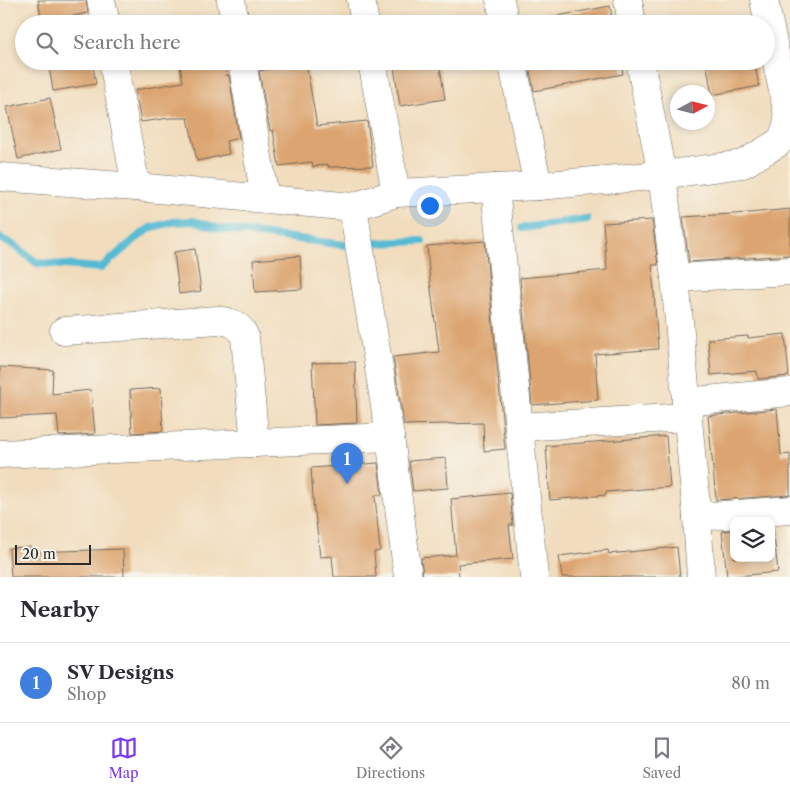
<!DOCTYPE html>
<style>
body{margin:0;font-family:"Libre Caslon Text",serif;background:#f2f2f3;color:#2b2b33}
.controls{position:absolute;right:15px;bottom:15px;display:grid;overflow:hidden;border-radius:10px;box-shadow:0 2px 8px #0003}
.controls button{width:45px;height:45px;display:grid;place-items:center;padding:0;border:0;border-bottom:1px solid #e1e1e2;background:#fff;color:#2b2b33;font:25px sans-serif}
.compass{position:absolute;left:670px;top:85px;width:45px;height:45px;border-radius:50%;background:#fff;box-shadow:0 2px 8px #0003;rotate:83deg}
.scale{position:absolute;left:15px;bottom:12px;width:76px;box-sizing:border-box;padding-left:5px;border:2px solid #2b2b2b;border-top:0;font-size:14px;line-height:18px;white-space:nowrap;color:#2b2b2b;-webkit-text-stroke:4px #f7f3e8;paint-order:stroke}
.you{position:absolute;left:429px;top:205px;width:18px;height:18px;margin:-12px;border:4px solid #fff;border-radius:50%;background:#1a73e8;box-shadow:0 0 0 8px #1a73e833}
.badge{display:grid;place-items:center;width:32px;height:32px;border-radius:50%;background:#7c3aed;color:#fff;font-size:16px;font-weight:700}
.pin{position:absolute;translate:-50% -41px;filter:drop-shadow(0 1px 2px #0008)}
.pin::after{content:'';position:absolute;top:26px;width:18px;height:15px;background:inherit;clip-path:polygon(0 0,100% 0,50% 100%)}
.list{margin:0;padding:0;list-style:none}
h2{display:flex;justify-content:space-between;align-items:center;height:65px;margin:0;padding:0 20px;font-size:21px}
h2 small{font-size:16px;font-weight:400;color:#7c7c81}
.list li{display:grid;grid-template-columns:32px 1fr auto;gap:15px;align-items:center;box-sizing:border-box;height:80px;padding:0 20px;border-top:1px solid #e1e1e2}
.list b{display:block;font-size:19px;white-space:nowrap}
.list p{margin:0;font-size:16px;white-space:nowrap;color:#7c7c81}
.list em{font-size:16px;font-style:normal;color:#7c7c81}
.icon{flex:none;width:28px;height:28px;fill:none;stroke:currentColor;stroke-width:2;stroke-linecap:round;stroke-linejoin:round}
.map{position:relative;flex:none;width:790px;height:577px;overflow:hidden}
.search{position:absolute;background:#fff;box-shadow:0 2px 8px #0003;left:15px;right:15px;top:15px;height:55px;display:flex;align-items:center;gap:12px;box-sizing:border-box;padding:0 18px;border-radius:28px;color:#7c7c81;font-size:19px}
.sheet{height:145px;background:#fff}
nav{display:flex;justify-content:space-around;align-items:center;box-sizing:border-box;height:70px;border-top:1px solid #e1e1e2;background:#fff;font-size:14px;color:#7c7c81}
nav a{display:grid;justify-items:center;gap:2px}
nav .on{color:#7c3aed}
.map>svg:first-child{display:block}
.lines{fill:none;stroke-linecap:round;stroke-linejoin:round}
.stream{stroke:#55bad3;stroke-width:8}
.building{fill:#dca46f}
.minor-casing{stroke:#70695e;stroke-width:29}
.minor{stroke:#fff;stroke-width:28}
</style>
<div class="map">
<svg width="790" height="577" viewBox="0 0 790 577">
<rect width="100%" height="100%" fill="#f7f3e8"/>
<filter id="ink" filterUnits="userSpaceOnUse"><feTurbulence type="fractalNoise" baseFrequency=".02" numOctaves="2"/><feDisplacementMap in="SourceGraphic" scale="10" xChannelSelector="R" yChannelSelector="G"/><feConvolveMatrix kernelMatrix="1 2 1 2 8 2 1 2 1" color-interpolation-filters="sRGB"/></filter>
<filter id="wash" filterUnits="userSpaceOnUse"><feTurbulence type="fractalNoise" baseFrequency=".0096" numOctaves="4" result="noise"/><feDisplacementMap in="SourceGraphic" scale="20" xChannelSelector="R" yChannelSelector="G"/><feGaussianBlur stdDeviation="1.12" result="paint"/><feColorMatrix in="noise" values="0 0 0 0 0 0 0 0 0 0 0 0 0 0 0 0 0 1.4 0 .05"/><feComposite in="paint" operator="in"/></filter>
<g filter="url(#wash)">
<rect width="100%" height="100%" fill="#f1ddbd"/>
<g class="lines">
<g class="stream">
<polyline points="522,228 587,219"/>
<polyline points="0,238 15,246 37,263 101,268 134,240 150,228 172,222 193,221 221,229 345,245"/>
<polyline points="373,243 422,241"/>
</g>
</g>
<g id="blocks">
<g class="building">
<polygon points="38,0 86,0 88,13 42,22"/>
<polygon points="610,6 613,24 520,24 520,23"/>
<polygon points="48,61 92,61 96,84 53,91"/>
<polygon points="179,61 225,61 227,76 229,75 239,138 226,141 229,154 197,161 188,118 170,118 141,122 135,90 183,82"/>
<polygon points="393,61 439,61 445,99 400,106"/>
<polygon points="528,61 621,61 623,74 534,91"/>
<polygon points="706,61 754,61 759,86 712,95"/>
<polygon points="306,63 317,126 367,121 373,166 328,167 328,164 313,167 312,162 279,166 273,130 270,131 259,71"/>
<polygon points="50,98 61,149 18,159 7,107"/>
<polygon points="790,209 790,255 689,262 683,217 749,213"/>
<polygon points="652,220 658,265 652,265 658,349 595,354 598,400 532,405 520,278 607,270 603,223"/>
<polygon points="485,241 505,449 484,451 483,423 404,425 393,357 439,352 430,282 427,246"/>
<polygon points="195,249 201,291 179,294 174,252"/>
<polygon points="300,256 302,289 255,292 253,260"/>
<polygon points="785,334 789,376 758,379 757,371 711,375 708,339 748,336 748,338"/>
<polygon points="355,362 357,423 315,425 312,363"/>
<polygon points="0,367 53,370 52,394 91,390 95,434 59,436 57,415 0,418"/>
<polygon points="161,388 163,431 132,433 130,390"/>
<polygon points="777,409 781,455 790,454 790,495 716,500 708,416"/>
<polygon points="666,436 670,487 606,492 606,495 550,500 546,446"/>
<polygon points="446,458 448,488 413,491 409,461"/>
<polygon points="378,463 382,495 375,495 380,551 374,552 376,577 334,577 332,556 320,557 315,512 314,512 311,468"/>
<polygon points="510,493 513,525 509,525 513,559 458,564 459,577 423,577 421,558 456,555 451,499"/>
<polygon points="771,527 773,527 778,572 727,577 722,531 734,530 734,558 771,558"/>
<polygon points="31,547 32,552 123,549 124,577 11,577 9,548"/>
<polygon points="677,547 680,577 562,577 559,556 608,550 609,554"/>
</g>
</g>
</g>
<g filter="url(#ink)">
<use href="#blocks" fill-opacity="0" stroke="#70695e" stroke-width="1"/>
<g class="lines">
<defs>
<g id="minor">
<polyline points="101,0 106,24"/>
<polyline points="231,0 235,24"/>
<polyline points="361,0 365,24"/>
<polyline points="500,0 505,24"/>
<polyline points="628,0 632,24"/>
<polyline points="113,61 136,187"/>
<polyline points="242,61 265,199"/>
<polyline points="372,61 396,193"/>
<polyline points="512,61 538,186"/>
<polyline points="640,61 662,175 675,278 697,517 701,577"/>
<polyline points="0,177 136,187 353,207 396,193 538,186 662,175 743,164 778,143 783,137 787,125 788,115 764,0"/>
<polyline points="495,188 534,577"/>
<polyline points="353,207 390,437 408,577"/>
<polyline points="675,278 790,271"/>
<path d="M64,331L218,320C230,322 241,324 245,338L255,443"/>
<polyline points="686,402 790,392"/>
<polyline points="519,427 687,417"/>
<polyline points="0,454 390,437"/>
<polyline points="697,517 790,510"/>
</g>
</defs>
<use href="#minor" class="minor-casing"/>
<use href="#minor" class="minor"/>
</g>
</g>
</svg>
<div class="controls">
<button><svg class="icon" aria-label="layers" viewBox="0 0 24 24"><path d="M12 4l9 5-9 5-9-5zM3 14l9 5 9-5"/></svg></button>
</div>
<svg class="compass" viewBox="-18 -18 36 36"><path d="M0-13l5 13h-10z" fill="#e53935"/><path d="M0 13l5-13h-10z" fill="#7c7c81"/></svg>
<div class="scale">20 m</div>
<div class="you"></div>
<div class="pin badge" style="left:347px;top:484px;background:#3f7fe0">1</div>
<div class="search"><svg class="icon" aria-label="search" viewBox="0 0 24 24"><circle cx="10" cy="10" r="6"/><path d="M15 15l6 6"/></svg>Search here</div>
</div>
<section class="sheet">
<h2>Nearby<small></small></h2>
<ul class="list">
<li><span class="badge" style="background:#3f7fe0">1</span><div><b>SV Designs</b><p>Shop</p></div><em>80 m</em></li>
</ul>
</section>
<nav>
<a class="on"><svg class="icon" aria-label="map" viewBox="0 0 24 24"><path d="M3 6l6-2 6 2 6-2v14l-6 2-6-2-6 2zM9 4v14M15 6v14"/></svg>Map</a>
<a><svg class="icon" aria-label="directions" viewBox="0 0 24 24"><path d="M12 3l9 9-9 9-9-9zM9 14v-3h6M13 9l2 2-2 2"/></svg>Directions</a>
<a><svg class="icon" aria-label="saved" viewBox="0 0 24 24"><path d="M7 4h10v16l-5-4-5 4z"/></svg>Saved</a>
</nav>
